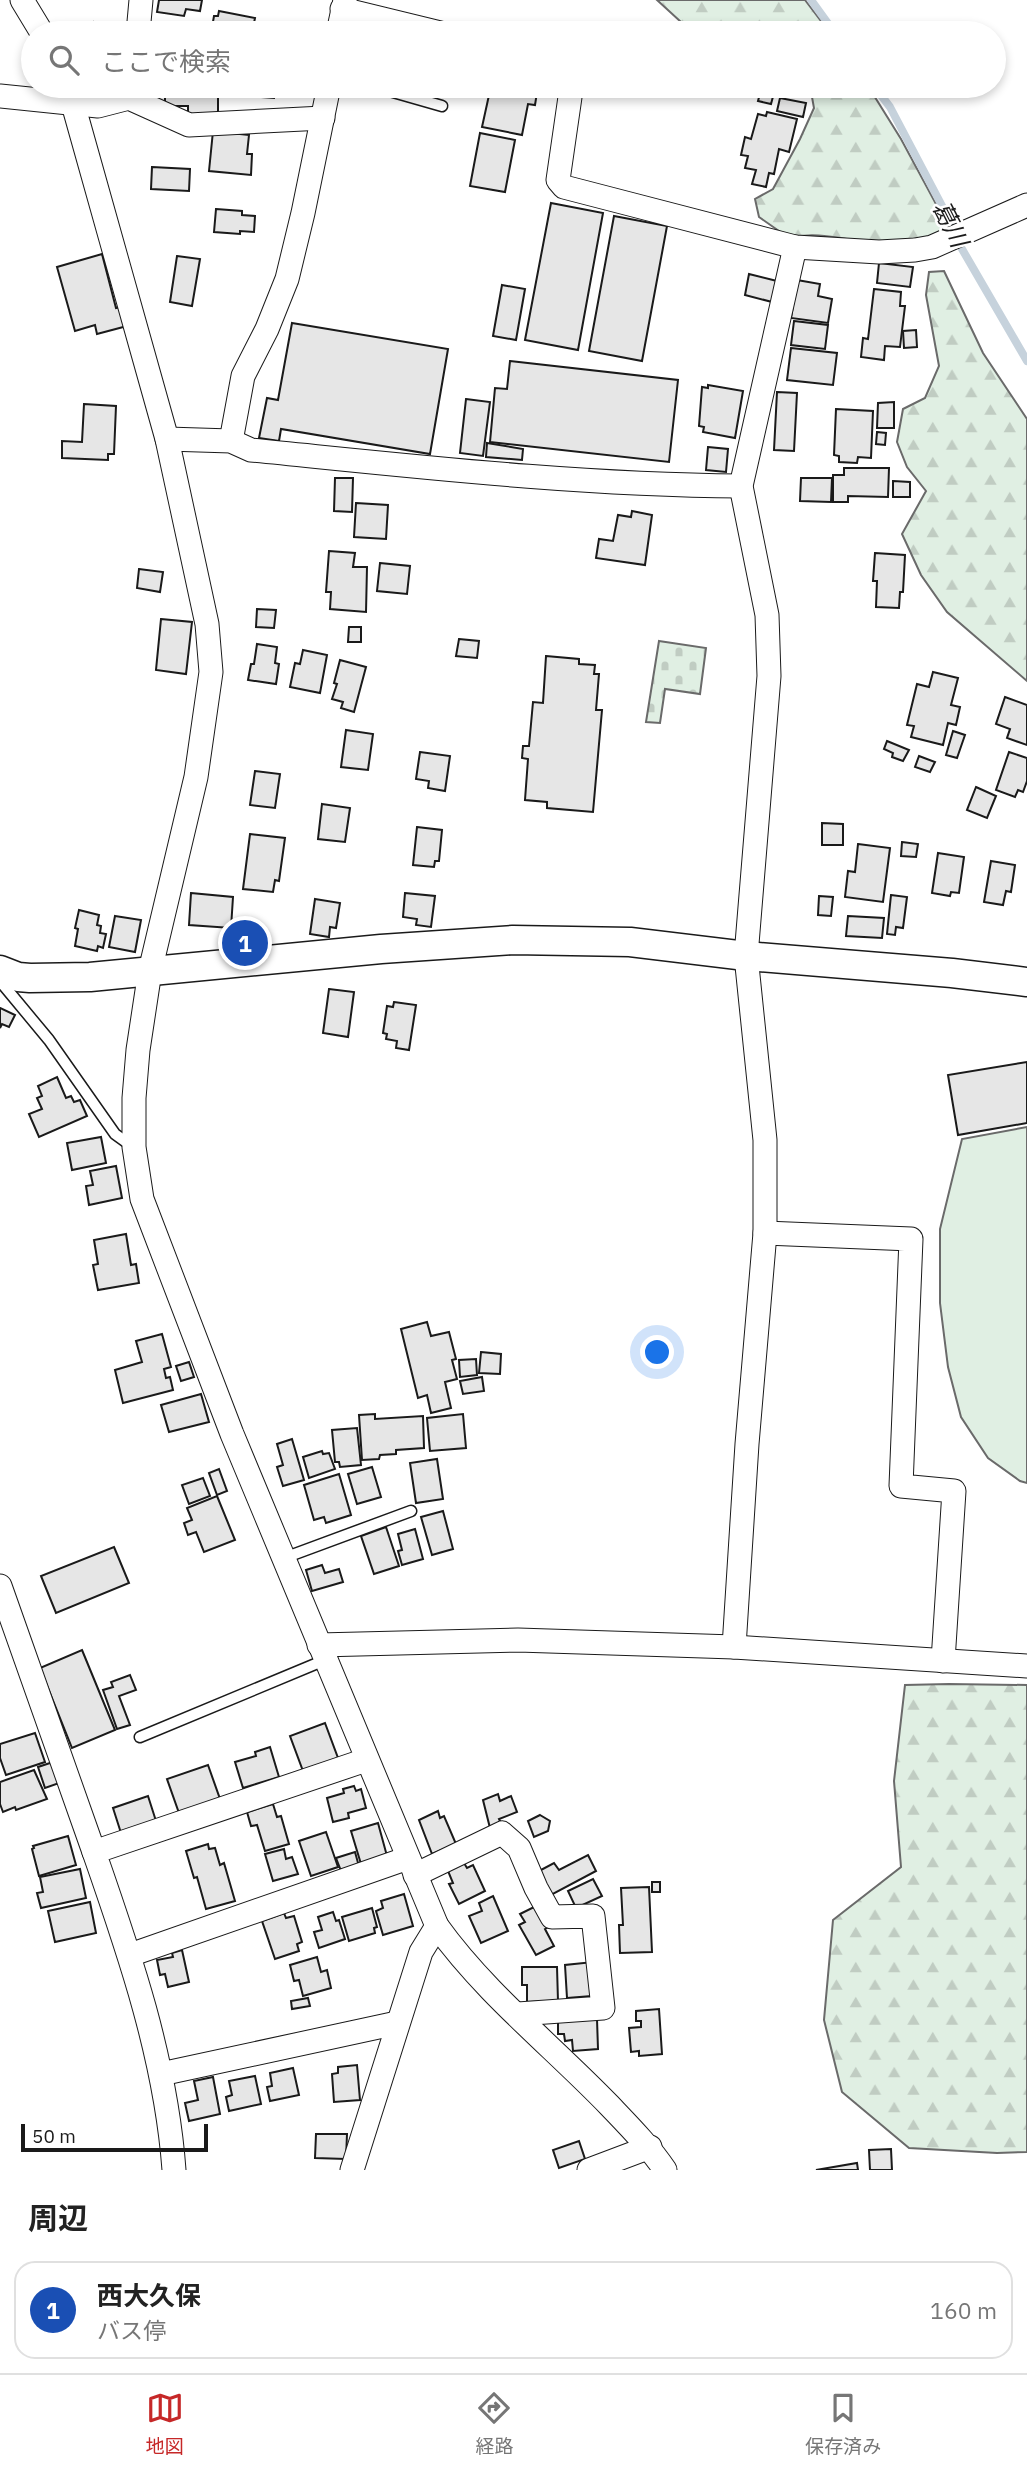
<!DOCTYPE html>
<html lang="ja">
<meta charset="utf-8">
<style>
body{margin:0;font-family:"IBM Plex Sans","Noto Sans JP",sans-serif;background:#f6f6f6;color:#222}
.scale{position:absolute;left:21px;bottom:18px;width:187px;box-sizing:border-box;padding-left:7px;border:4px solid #1a1a1a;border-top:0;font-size:19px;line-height:24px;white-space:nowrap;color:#1a1a1a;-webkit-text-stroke:5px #fff;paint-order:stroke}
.you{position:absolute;left:658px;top:1353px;width:24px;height:24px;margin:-18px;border:5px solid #fff;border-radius:50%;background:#1a73e8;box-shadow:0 0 0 10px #1a73e833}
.badge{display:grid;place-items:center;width:46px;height:46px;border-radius:50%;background:#c62828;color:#fff;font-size:23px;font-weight:700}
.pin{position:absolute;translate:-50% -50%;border:4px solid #fff;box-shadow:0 2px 7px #0006}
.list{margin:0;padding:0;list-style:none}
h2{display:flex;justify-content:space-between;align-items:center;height:91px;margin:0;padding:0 28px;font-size:30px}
h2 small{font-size:23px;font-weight:400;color:#767676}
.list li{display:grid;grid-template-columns:46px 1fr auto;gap:21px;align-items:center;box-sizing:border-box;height:98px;margin:0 14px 14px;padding:0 14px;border:2px solid #e0e0e0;border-radius:21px}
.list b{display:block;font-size:26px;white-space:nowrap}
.list p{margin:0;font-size:23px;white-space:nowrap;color:#767676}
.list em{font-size:23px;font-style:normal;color:#767676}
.icon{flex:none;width:38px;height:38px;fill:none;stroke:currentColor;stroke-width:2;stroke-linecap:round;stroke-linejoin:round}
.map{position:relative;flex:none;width:1027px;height:2170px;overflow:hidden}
.search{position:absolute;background:#fff;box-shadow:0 4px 10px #0003;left:21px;right:21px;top:21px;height:77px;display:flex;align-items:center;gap:18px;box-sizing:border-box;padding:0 24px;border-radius:38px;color:#767676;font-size:26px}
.sheet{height:203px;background:#fff}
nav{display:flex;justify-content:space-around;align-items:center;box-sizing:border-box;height:98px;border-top:2px solid #e0e0e0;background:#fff;font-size:19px;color:#767676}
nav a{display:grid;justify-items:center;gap:4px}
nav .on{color:#c62828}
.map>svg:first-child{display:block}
.forest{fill:url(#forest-firs);stroke:#6a6a6a;stroke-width:2}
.cemetery{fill:url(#cemetery-stones);stroke:#6a6a6a;stroke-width:2}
.green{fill:#e0efe3;stroke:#6a6a6a;stroke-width:2}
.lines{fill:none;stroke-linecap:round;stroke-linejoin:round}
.stream{stroke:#c6d2dc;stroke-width:8}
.building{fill:#e6e6e6;stroke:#1a1a1a;stroke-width:2}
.service-casing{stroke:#1a1a1a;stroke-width:13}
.minor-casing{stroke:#1a1a1a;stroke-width:25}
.tertiary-casing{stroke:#1a1a1a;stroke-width:31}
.service{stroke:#fff;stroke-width:10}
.minor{stroke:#fff;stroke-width:23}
.tertiary{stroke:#fff;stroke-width:28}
.labels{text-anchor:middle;stroke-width:5;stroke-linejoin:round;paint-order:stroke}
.water-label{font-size:24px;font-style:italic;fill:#1a1a1a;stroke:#fff}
</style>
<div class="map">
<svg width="1027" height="2170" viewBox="0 0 1027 2170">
<defs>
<pattern id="forest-firs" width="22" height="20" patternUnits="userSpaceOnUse" patternTransform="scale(1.75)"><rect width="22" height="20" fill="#e0efe3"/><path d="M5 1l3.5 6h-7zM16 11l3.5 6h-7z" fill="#c0ccc2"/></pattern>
<pattern id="cemetery-stones" width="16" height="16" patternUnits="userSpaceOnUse" patternTransform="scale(1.75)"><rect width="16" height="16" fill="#e0efe3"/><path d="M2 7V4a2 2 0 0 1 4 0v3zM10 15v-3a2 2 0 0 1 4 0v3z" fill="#c0ccc2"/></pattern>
</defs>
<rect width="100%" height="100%" fill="#fff"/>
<g class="forest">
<polygon points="657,0 805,0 830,33 693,33"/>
<path d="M810,86H868L901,139L936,204L942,219L941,234C922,238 902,243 881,243C850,242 820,230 789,238L759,217L755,199L773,189L800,139L814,108Z"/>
<polygon points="944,271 983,353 1027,419 1027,681 947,612 921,575 902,534 926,491 907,467 897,442 903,409 925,398 939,366 926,295 929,272"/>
<polygon points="949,1684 1027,1685 1027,2152 997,2153 909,2148 842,2092 824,2020 833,1920 901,1867 894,1781 905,1685"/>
</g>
<polygon class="cemetery" points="659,641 706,648 700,694 665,689 660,723 646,722"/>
<polygon class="green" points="1027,1127 1027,1483 1020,1481 988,1458 961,1417 948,1367 940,1303 940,1229 962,1139"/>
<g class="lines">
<g class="stream">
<polyline points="811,0 835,33"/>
<polyline points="874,86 890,107 950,221 962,249 1027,361"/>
</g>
</g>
<g class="building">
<polygon points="159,0 202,0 200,11 186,9 184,16 157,12"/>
<polygon points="219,11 255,18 252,33 211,33 214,16 218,16"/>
<polygon points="94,22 125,27 124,33 92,33"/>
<polygon points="88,86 111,86 110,91 88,88"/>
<polygon points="230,86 275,86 274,98 234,95 234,90 229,90"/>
<polygon points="491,86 538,86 535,105 528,104 522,135 482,127"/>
<polygon points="762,86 775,89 771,104 758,101"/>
<polygon points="165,87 218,87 218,117 188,117 188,106 165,106"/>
<polygon points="780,98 806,103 803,117 777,111"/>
<polygon points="767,112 797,119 789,152 779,149 774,174 769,173 766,187 752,184 756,170 745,168 748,156 741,155 745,137 751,139 758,114 766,116"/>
<polygon points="213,131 249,135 247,154 252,154 251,175 209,171"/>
<polygon points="480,133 515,140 505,192 470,186"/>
<polygon points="152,167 190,169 189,191 151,189"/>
<polygon points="551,203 603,213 578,350 525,340"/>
<polygon points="216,209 242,211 242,215 255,216 254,232 240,231 240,234 214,232"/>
<polygon points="614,216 667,226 642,361 589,351"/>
<polygon points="102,254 116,308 121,307 127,326 97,334 95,325 75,331 57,267"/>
<polygon points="177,256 200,259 192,306 170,302"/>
<polygon points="879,263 913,267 910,287 877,283"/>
<polygon points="749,274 777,281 772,302 745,295"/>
<polygon points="797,280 820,284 818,296 832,299 828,323 791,318"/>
<polygon points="502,285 525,289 516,340 493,336"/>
<polygon points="874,289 901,292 900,306 905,306 900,347 885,346 884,360 861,357 863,338 868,339"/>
<polygon points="794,321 828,325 825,349 791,345"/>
<polygon points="292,323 448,349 430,454 281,429 279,441 259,438 267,398 278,400"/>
<polygon points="916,330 917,347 904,348 903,331"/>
<polygon points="791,348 837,353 833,385 787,380"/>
<polygon points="510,361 678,380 669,462 490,442 495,388 507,389"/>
<polygon points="708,385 743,391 735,438 703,432 704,427 699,426 702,387 708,388"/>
<polygon points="777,392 797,393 794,451 774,450"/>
<polygon points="466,399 490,402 483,456 460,453"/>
<polygon points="894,402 894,428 877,428 878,403"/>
<polygon points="84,404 116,406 114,454 108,454 108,460 62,458 62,441 82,442"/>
<polygon points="836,409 873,411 871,458 858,457 857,463 839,462 839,456 834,455"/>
<polygon points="877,432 886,433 885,445 876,444"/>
<polygon points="487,443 523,449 522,460 486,457"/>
<polygon points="708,447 728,449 726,472 706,470"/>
<polygon points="844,468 889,468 888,497 848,496 848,502 833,502 833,475 844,475"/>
<polygon points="335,478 353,478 352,512 334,511"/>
<polygon points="801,478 832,478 831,502 800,501"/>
<polygon points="893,481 910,482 910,497 893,497"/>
<polygon points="356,503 388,505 386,539 354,537"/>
<polygon points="632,511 652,515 645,565 596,558 599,539 613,541 618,515 631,517"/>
<polygon points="329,551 355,553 353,567 367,567 366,612 330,609 331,592 326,592"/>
<polygon points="875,553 905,555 903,592 900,592 899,608 876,607 877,581 873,581"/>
<polygon points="380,563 410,566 407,594 377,591"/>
<polygon points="139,569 163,572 160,592 137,588"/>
<polygon points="257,609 276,610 274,628 256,627"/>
<polygon points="161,619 192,622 186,674 156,670"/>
<polygon points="349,627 361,627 361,642 348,642"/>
<polygon points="459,639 479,641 477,658 456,656"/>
<polygon points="257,644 277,647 275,663 279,664 276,684 248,680 251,664 254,664"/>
<polygon points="303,650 327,655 320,693 290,687 295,663 300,664"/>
<polygon points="546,656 579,659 579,664 595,665 594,674 599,674 596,710 602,710 593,812 547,808 547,802 525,800 528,759 522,758 523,746 529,746 533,702 543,703"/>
<polygon points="340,660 366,667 354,712 341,708 343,702 332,699 337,684 334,683"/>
<polygon points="933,672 958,678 951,705 960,707 956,725 948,723 943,745 911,737 914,726 907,725 917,684 929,687"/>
<polygon points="1005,697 1027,705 1027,745 1007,738 1010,729 996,724"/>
<polygon points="346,730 373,734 368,770 341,767"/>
<polygon points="953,731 965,735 957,758 946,755"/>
<polygon points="887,741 909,750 903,761 892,757 893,753 884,749"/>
<polygon points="420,752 450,756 445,791 428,788 429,781 416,779"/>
<polygon points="1009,752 1027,758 1027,781 1023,792 1018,790 1015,797 996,790"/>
<polygon points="919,756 935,762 930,772 915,767"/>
<polygon points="255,771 280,774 275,808 250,805"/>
<polygon points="976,787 996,796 987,818 967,810"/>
<polygon points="322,804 350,808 345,842 318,839"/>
<polygon points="822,823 843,824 843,845 822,845"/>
<polygon points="417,827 442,830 439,861 435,861 434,867 413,865"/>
<polygon points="250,834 285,838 279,881 275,880 273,892 243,889"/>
<polygon points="902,842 918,844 916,857 901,856"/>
<polygon points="858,844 890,848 883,902 845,897 848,871 855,872"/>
<polygon points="938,853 964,857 959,893 951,892 950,896 932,893"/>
<polygon points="991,861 1015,865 1011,892 1006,891 1003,905 984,902"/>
<polygon points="191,893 233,897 231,928 189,925"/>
<polygon points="405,893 435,896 431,927 416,925 417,919 403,917"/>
<polygon points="891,895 907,897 903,928 896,927 895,935 887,934"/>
<polygon points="819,896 833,897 831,916 818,915"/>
<polygon points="315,899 340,903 336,928 330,927 329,937 310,934"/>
<polygon points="79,910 99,915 97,925 101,926 100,933 106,934 103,948 98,946 97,951 75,946 78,929 75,928"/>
<polygon points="115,916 141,920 135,952 109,947"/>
<polygon points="848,916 884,918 882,938 846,936"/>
<polygon points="329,989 354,992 348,1037 323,1033"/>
<polygon points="394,1002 416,1005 409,1050 396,1048 397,1041 386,1039 387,1034 383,1033 387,1006 393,1007"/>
<polygon points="0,1008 15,1015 9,1027 2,1024 0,1028"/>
<polygon points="1027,1062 1027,1123 958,1135 948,1075"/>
<polygon points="57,1077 66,1098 71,1096 74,1102 80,1100 87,1116 39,1137 29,1114 42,1109 37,1098 42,1096 38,1086"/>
<polygon points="101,1137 106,1163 72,1170 67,1143"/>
<polygon points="116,1166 122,1198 89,1205 86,1186 93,1185 90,1171"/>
<polygon points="126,1234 131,1265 136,1264 139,1283 98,1290 93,1265 98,1264 94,1240"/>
<polygon points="427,1322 431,1336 449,1332 456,1359 452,1360 457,1379 445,1382 451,1408 431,1413 427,1395 418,1398 401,1329"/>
<polygon points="162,1334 171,1367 164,1369 166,1378 170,1377 173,1390 123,1403 115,1370 142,1362 136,1341"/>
<polygon points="481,1352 501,1354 500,1374 479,1373"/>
<polygon points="476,1359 477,1375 460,1377 459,1360"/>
<polygon points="189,1362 194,1377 181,1381 176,1366"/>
<polygon points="482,1377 484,1391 463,1394 460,1381"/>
<polygon points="201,1394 209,1422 169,1432 161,1405"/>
<polygon points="375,1414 375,1419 423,1416 424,1448 396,1450 396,1454 380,1455 379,1459 362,1460 359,1415"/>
<polygon points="463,1414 466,1448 430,1451 427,1418"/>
<polygon points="357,1428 361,1465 340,1467 339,1462 335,1462 332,1430"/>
<polygon points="292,1439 304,1480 283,1486 277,1467 283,1465 277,1444"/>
<polygon points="322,1451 323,1454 329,1453 335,1469 309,1478 303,1457"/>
<polygon points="437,1459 443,1499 416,1503 410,1463"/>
<polygon points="372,1467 381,1497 357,1504 348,1474"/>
<polygon points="219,1469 227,1491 217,1495 209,1473"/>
<polygon points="339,1474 351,1515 326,1523 324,1517 314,1520 304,1485"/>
<polygon points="203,1478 210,1496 189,1504 182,1485"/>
<polygon points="217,1496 235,1540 204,1552 196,1532 188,1535 184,1523 192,1520 187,1508"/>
<polygon points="443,1511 453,1549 432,1555 421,1517"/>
<polygon points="386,1527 399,1566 374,1574 361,1536"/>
<polygon points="415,1529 423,1559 402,1565 398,1551 402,1550 398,1534"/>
<polygon points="114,1547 129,1583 56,1613 41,1576"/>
<polygon points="322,1565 325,1573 339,1569 343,1582 312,1591 306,1570"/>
<polygon points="82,1650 115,1730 72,1748 40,1668"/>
<polygon points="130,1675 136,1690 119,1696 130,1725 117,1729 103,1690 113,1687 111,1682"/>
<polygon points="325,1723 338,1758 303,1771 290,1736"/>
<polygon points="35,1733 45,1762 6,1775 0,1758 0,1744"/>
<polygon points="270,1747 279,1777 243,1788 235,1762 256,1756 255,1752"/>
<polygon points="56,1761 65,1781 45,1788 38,1767"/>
<polygon points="208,1765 220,1799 179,1813 167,1779"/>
<polygon points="34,1770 47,1799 16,1810 15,1807 3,1812 0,1804 0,1782"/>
<polygon points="354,1786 356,1791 361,1789 366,1808 348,1813 349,1818 333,1822 327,1798 344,1793 343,1789"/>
<polygon points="498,1794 500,1801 511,1796 517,1812 499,1819 501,1823 490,1828 483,1800"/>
<polygon points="148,1796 156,1821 121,1833 113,1808"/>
<polygon points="273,1804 277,1817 281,1816 289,1844 265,1851 257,1825 251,1826 247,1812"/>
<polygon points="438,1811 440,1818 444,1816 456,1844 432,1854 419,1820"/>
<polygon points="540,1815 550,1821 548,1831 534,1837 528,1821"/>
<polygon points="378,1823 387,1856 361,1864 351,1831"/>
<polygon points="326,1832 338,1867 311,1876 299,1841"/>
<polygon points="68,1836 76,1865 39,1876 32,1849 34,1848 33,1846"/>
<polygon points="208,1844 209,1849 215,1848 220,1865 224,1863 235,1901 206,1909 197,1877 194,1878 186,1851"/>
<polygon points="284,1849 286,1859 292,1857 298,1874 273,1881 265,1854"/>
<polygon points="355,1852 360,1870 343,1876 336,1858"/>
<polygon points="588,1855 596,1871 551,1895 539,1871 554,1863 559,1870"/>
<polygon points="464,1863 467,1868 473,1865 485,1891 459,1904 449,1884 453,1883 448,1871"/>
<polygon points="80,1869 86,1898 41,1908 37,1893 43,1892 40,1877"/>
<polygon points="593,1879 602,1896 576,1908 568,1891"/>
<rect x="652" y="1882" width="8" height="10"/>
<polygon points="649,1887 652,1952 620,1953 619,1925 623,1925 621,1888"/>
<polygon points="404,1894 413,1926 383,1935 376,1911 383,1908 381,1901"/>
<polygon points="493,1896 508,1931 481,1943 469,1916 482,1911 479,1903"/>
<polygon points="90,1902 96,1933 55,1942 48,1911"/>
<polygon points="538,1905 550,1926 545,1929 554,1946 536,1955 519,1925 525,1922 520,1914"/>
<polygon points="372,1908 377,1927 374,1928 375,1933 349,1941 342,1917"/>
<polygon points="333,1912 336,1921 339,1920 345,1939 319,1948 314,1932 322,1930 318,1917"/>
<polygon points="284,1913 286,1918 294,1916 302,1942 297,1944 299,1951 275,1959 262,1921"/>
<polygon points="182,1950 189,1982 168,1987 165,1974 160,1975 157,1960 173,1957 172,1953"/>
<polygon points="317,1957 321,1972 327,1970 331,1988 303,1996 299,1980 294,1981 290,1965"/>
<polygon points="593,1962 592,1996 567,1998 565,1965"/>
<polygon points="522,1967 557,1967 558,2001 527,2002 527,1985 522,1985"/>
<polygon points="308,1998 310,2006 292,2009 291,2001"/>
<polygon points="659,2009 662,2054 639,2056 639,2051 631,2052 629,2028 641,2027 641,2021 636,2021 636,2011"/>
<polygon points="597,2019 598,2049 573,2051 572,2040 565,2041 564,2034 558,2034 558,2020"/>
<polygon points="357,2065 360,2100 334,2102 332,2074 338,2073 338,2067"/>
<polygon points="293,2068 299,2095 270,2101 267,2087 272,2086 270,2073"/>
<polygon points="255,2076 261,2104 229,2111 226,2097 232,2095 229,2081"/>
<polygon points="213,2077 220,2114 189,2121 185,2103 198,2100 194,2081"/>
<polygon points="316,2134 347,2134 346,2159 315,2158"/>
<polygon points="579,2141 585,2159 559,2168 553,2150"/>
<polygon points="891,2149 892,2170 870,2170 869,2150"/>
<polygon points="857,2163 858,2170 816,2170"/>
</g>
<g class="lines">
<defs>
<g id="service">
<polyline points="372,86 442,106"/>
<polyline points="0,981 49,1040 115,1134 133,1147"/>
<polyline points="284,1558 411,1511"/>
<polyline points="140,1737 325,1660"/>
</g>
<g id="minor">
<polyline points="22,0 42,33"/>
<polyline points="342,9 440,33"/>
<polyline points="138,33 141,0"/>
<polyline points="338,33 345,0"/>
<path d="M65,86L73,104L167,439L207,624L211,672L196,777L150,971L138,1050L134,1098V1147L142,1199L232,1434L437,1926C485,1993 552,2046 609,2105C629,2126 649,2146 665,2170"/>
<polyline points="566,86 570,97 558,180 564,187 795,247 879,252 915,250 932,247 1027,205"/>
<polyline points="0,96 98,106 129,98 189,125 323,118"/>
<path d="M167,439L231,441L251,450C413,466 577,485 741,486"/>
<polyline points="231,441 243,376 267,329 287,279 303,213 329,86"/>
<polyline points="765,1233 911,1239 901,1486 954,1491 943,1661"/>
<polyline points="0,1586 94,1852"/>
<polyline points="319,1645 518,1640 734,1647 1027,1666"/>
<polyline points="734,1647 747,1444 765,1233 765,1140 746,956 769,676 767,615 741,486 795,247"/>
<polyline points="415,1875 502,1833 519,1848 536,1888 552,1917 593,1916 603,2008 518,2014"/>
<polyline points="130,1955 408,1858"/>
<polyline points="161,2074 397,2023"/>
<path d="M174,2170C166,2060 130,1955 94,1852L366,1760"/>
<polyline points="352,2170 421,1952 437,1926"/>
<polyline points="589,2170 650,2147"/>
</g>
<polyline id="tertiary" points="0,970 18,977 30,978 90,977 381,949 513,940 630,942 746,956 952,973 1027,982"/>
</defs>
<use href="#service" class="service-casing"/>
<use href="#minor" class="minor-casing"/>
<use href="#tertiary" class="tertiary-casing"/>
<use href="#service" class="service"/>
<use href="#minor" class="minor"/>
<use href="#tertiary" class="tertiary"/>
</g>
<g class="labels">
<g class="water-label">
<text transform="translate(950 224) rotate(63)" y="8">葛川</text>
</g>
</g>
</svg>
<div class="scale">50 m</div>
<div class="you"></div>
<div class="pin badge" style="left:245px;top:943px;background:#1a4fb4">1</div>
<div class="search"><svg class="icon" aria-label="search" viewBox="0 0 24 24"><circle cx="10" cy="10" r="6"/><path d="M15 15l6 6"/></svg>ここで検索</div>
</div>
<section class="sheet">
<h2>周辺<small></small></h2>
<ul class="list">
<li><span class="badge" style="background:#1a4fb4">1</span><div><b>西大久保</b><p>バス停</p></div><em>160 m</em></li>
</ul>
</section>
<nav>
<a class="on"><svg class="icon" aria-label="map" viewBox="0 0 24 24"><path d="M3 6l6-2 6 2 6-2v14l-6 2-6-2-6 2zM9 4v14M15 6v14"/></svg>地図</a>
<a><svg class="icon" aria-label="directions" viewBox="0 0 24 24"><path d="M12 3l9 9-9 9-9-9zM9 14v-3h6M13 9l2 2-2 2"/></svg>経路</a>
<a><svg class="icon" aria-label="saved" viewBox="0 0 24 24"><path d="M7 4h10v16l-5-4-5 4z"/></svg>保存済み</a>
</nav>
